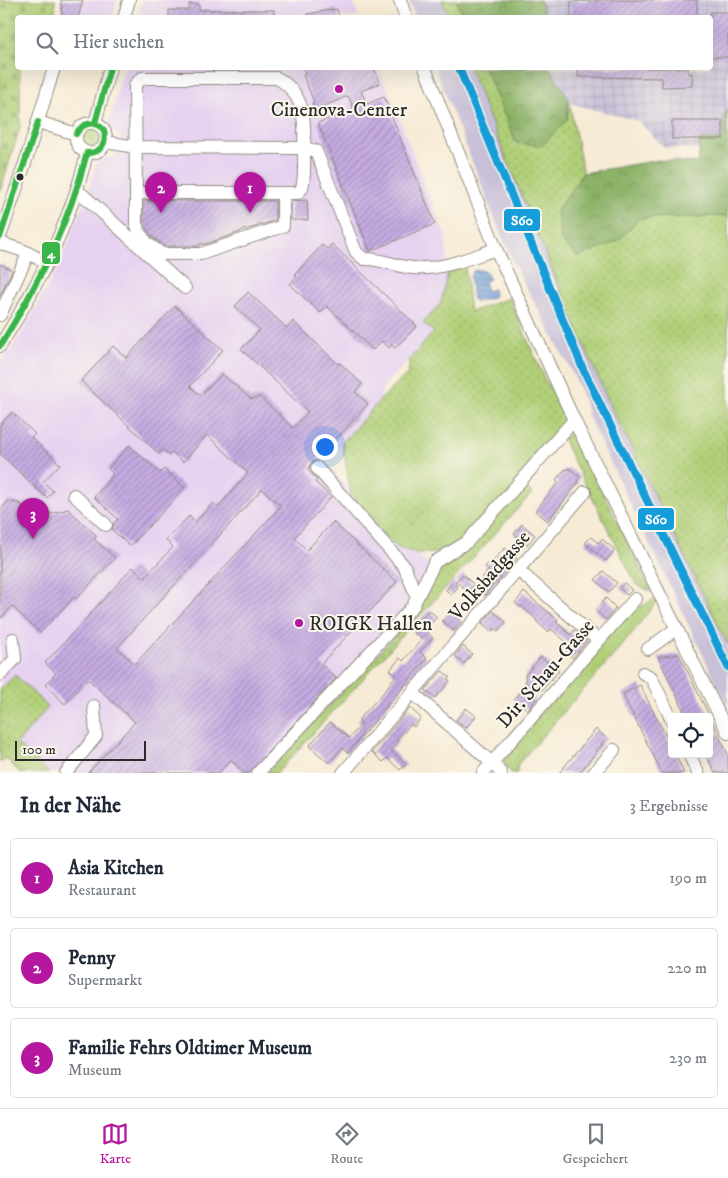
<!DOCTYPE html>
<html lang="de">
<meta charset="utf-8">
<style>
body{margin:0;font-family:"IM FELL DW Pica",serif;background:#f2f2f3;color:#1f2937}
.controls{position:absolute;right:15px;bottom:15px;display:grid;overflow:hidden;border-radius:5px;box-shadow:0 5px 20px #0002}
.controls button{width:45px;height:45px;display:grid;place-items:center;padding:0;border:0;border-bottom:1px solid #e0e1e3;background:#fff;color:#1f2937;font:25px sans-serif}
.scale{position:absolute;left:15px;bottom:12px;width:131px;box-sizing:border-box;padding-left:5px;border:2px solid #2b2b2b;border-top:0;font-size:14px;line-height:18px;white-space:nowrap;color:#2b2b2b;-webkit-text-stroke:4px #fbf7ec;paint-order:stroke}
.you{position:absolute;left:324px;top:446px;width:18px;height:18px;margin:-12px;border:4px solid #fff;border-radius:50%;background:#1a73e8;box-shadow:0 0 0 8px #1a73e833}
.badge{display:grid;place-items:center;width:32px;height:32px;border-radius:50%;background:#b5179e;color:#fff;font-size:16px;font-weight:700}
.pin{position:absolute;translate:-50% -41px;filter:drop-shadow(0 1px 2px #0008)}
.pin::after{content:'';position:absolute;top:26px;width:18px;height:15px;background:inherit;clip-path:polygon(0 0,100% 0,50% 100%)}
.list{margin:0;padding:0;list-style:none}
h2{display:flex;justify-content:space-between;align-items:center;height:65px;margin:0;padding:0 20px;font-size:21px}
h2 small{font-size:16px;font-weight:400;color:#747a83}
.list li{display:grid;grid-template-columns:32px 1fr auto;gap:15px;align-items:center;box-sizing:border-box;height:80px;margin:0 10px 10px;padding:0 10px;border:1px solid #e0e1e3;border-radius:5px}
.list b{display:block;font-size:19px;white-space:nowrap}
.list p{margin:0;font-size:16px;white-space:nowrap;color:#747a83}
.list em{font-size:16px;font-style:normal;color:#747a83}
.icon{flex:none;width:28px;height:28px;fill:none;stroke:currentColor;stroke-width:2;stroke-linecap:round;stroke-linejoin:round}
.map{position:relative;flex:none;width:728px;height:773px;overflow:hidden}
.search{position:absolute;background:#fff;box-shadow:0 5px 20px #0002;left:15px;right:15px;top:15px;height:55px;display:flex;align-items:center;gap:12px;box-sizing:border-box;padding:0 18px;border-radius:5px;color:#747a83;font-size:19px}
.sheet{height:335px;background:#fff}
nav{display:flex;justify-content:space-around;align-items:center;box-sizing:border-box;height:70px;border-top:1px solid #e0e1e3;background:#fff;font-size:14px;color:#747a83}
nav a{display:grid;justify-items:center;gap:2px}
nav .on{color:#b5179e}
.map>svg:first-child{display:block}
.built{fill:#e6d2f0}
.industrial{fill:url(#industrial-grid)}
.railway{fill:#c8bfd8}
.grass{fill:url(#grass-dots);stroke:#6e7d51}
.forest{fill:url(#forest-crowns);stroke:#5c6e4a}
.cemetery{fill:url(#cemetery-stones);stroke:#6e7d51}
.water{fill:url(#water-rules);stroke:#4c6482}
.building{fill:url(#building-hatch);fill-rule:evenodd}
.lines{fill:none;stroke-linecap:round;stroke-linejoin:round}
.minor-casing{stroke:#918b80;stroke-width:14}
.minor{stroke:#fff;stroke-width:12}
.bus-1-casing{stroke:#fbf7ec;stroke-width:10}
.bus-1{stroke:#39b54a;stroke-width:6}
.rail-1-casing{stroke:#fbf7ec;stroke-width:11}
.rail-1{stroke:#159dd9;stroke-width:8}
.poi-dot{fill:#b5179e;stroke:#fbf7ec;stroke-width:2}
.bus-dot{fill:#2b2b2b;stroke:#fbf7ec;stroke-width:2}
.labels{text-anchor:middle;stroke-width:4;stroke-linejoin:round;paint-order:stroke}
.poi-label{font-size:20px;fill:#2b2b2b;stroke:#fbf7ec}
.street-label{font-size:20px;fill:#2b2b2b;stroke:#fbf7ec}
.line-badge{stroke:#fbf7ec;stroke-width:2}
.badge-label{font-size:14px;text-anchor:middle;font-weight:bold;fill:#fff}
</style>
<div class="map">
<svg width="728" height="773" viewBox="0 0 728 773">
<defs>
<pattern id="industrial-grid" width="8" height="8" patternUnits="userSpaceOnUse" patternTransform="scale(1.25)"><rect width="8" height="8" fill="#c8bfd8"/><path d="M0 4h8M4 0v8" fill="none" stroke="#aca4ba"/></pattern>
<pattern id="grass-dots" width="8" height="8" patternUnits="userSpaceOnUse" patternTransform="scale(1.25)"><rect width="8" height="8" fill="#b0cf77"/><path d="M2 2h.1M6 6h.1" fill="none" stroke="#98b267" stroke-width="1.8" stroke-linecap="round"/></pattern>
<pattern id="forest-crowns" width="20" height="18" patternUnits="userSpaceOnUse" patternTransform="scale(1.25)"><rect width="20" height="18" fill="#8cb268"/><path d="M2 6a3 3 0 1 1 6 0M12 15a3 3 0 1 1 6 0" fill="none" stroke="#739156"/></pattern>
<pattern id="cemetery-stones" width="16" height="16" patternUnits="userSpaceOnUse" patternTransform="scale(1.25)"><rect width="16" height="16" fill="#b0cf77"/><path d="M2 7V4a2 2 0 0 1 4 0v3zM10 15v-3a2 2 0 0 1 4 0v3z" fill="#98b267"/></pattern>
<pattern id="water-rules" width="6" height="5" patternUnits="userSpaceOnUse" patternTransform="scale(1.25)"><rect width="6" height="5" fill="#6e9ed8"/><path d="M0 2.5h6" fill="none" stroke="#5b81af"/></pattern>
<pattern id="building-hatch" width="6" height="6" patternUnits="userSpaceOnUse" patternTransform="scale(1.25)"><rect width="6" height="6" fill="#c6ace3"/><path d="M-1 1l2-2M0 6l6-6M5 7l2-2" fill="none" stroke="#a18cb8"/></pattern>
</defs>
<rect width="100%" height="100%" fill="#fbf7ec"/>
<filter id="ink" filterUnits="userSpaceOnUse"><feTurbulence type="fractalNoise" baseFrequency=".02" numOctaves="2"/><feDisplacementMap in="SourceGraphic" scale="10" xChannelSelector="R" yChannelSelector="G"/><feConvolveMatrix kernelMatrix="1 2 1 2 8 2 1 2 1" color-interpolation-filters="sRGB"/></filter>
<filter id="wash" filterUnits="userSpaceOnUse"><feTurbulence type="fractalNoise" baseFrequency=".0096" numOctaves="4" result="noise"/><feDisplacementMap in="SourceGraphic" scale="20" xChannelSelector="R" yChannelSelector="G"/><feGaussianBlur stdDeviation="1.12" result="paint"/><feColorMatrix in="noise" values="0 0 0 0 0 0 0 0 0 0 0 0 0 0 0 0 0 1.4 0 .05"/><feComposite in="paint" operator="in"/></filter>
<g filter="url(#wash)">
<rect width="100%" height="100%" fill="#f7ebd6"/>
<g class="built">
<polygon points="61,0 117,0 112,18 62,17"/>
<polygon points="142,0 352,0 359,17 137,18"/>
<polygon points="124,68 379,68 446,238 448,271 441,303 423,323 435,332 383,387 380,400 326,462 383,535 398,548 416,553 433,572 421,608 266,773 49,773 17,745 0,690 0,364 21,334 59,265 88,193 95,165 102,159 116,156 120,137 112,130 109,122"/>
</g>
<polygon class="industrial" points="514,0 728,0 728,148 725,150 665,148 638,121 554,99 538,68 710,68 710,18 528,17"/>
<g class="railway">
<polygon points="409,0 442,0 449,17 415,17"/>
<polygon points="435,68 469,68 574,322 610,404 728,645 728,707 589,418 581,392 569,366 518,272 500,232"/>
</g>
<g class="grass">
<polygon points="442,0 456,0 464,17 449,17"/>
<polygon points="469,68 485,68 516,143 567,120 569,100 583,173 557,210 618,241 639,218 728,216 728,645 610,404 574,322"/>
<circle cx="90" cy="138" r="10"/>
<polygon points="465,267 470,312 509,298 545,380 566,413 564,426 516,480 532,493 277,773 266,773 421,608 433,572 466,549 451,549 436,553 416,553 398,548 383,535 351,494 342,443 380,400 408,373 410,359 434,332 423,323 441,303 448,271"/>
<polygon points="568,434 574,434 652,592 636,584 570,454 563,438"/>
<polygon points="656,597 657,601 622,646 517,765 517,773 511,773 503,760 503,756 629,612 646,604"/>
<polygon points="15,675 48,707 17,744 49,773 20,773 6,758 0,763 0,690"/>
</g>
<g class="forest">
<polygon points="456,0 540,0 545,17 464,17"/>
<polygon points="485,68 550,68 569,100 567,120 542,146 516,143"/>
<polygon points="727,109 728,216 640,218 618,241 578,257 561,241 557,210 583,173 659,160 698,163 700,139 723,139 723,121"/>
</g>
<polygon class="cemetery" points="0,0 55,0 55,17 18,18 18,68 20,68 20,127 0,192"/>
<path class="water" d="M476,270C483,269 486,272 490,279L484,282L487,291L493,289L494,295L492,298L476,302L473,300L470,277L472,272Z"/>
<g id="blocks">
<g class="building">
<polygon points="61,0 83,0 78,18 62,18"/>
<polygon points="597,0 697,0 697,18 571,18 571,2 597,1"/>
<polygon points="189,4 199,4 199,10 274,10 274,18 169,18 169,10 189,10"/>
<polygon points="337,9 339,18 308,18 307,14"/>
<rect x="710" y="12" width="18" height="45"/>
<polygon points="303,68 374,68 380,83 361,91 367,104 384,97 435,224 370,251 318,123 354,109 348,96 315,110 312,103 314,102 303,75 305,74"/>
<polygon points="578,68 688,68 688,74 692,73 692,86 662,87 662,78 578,77"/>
<rect x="672" y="121" width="51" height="18"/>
<polygon points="307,200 308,220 291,220 291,201"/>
<polygon points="144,201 275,201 275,220 264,224 258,224 258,226 240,231 240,232 206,244 200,244 200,246 165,246 153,237 147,230 144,222"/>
<polygon points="332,244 417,326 395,348 392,345 389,348 382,341 373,350 327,306 320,313 290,284 297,276 295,274 322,245 327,249"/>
<polygon points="0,264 12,270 0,296"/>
<path d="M248,292L287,328L293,321L338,364L340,363L362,384L355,392L368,404L317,460L312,462L310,465L308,470L317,480L315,482L331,497L294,538L307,550L333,522L397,582L321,664L336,678L249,773H244L231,760L219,773H88L135,722L88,679L65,704L45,685L56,673L45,663L133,567L144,578L173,547L166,540L189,516L195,522L213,503L218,507L248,473L207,435L183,462L172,452L169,455L163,450L159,454L81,381L113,346L126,358L175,306L223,350L190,386L200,395L222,374L251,399L260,397L293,428L308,412L241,349L260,330L235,306ZM262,489L281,506L135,664L117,648Z"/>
<polygon points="12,412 35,434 31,437 60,464 43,482 53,491 47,498 0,454 0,425"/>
<polygon points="129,445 160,473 164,469 185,488 130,546 112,530 114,523 118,519 94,497 113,474 108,469"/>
<polygon points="569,468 580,477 577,481 578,483 548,521 535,511 559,482 556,480 565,469 567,470"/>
<polygon points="8,501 22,504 22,509 40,525 50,514 68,509 97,536 94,539 115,558 76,599 74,597 40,633 12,606 0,619 0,510"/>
<polygon points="522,524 535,535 527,545 514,534"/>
<polygon points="591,537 598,543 602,539 615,550 606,561 585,543"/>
<polygon points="505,548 517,558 507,567 485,595 475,586 489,570 485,567 490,561 492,562"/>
<polygon points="603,571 617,583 609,592 595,580"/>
<polygon points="463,574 474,585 468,592 456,581"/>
<polygon points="453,582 458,587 451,595 446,590"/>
<polygon points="624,583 632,590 627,595 619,588"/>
<polygon points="524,592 558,620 556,622 571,635 574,630 587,641 573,658 565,651 570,645 551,629 548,632 536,621 537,620 521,606 520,607 515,603"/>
<polygon points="606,598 616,608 606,620 595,610"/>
<polygon points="429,610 437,617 425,630 433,638 420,652 427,658 348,753 342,748 329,763 309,746 330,722 349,738 362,724 358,720 383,693 396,675 390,670 400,658 403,661 422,639 413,632 419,625 417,623"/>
<polygon points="493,611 506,622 498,631 494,628 492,632 482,623"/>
<polygon points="450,612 462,622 454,631 442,621"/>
<polygon points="463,646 472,654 464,664 455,656"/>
<polygon points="679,654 728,754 728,773 715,773 706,754 709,754 709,717 687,717 658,657"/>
<polygon points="541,657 559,671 542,690 527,692 536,699 528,710 514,699 526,683 525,675"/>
<polygon points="442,671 450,677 448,679 450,681 435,698 425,690"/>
<polygon points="640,685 672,748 672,754 675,754 684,773 662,773 627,703 623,694"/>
<polygon points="410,708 421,718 414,727 411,724 396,741 398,742 391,750 406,764 400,770 387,758 383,762 372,752"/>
<polygon points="466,708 476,716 466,728 456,720"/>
<polygon points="596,729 606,738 601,744 602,745 579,773 559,773"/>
</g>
</g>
</g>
<g filter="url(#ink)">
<use href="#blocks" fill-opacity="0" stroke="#918b80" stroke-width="1"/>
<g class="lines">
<defs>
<g id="minor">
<polyline points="400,0 406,18"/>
<polyline points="124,18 129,0"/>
<polyline points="425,68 496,249 574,420 728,733"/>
<path d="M142,78H277C307,95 305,124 304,154C304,165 305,177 302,188L298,193H136L135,85Z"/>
<polyline points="38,122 76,134"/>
<circle cx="91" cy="138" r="15"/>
<polyline points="95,123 110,68"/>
<path d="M105,142L136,147L304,148L316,151L356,252L364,259C380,258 397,267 413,268C442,270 469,258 496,249"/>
<polyline points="77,191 84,196 185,288"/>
<polyline points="136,193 136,224 140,234 147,243 162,254 201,254 283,226 283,193"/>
<polyline points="0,237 27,157 54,68"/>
<polyline points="0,243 24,251 47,263"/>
<polyline points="0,315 28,254"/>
<path d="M0,346C38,286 71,222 87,153"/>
<polyline points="74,495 106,525"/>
<polyline points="518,570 598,640"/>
<polyline points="417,597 435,562 467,542 574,420"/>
<polyline points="648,649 676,629"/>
<polyline points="643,673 651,677 672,720"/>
<polyline points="0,675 15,659 13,639"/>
<polyline points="413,693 492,763 501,773"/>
<polyline points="689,754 698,773"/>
<polyline points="66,773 96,736 94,706"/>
<polyline points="258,773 413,606 417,597 404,566 317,468"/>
<polyline points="343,773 585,492"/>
<polyline points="483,773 635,599"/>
<polyline points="594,773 614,750"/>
</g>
</defs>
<use href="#minor" class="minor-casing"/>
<use href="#minor" class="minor"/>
<defs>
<g id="bus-1">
<polyline points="95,123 110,68"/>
<path d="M76,134C83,122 94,120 104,130C107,144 101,153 87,153"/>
<polyline points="0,237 38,122"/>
<path d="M0,346C38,285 69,223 87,153"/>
</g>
</defs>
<use href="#bus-1" class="bus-1-casing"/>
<use href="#bus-1" class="bus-1"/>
<defs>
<polyline id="rail-1" points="459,68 583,369 728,667"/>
</defs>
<use href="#rail-1" class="rail-1-casing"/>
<use href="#rail-1" class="rail-1"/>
</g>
</g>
<g class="poi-dot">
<circle cx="339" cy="89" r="5"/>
<circle cx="299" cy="623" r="5"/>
</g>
<circle class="bus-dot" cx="20" cy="177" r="4.5"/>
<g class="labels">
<g class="poi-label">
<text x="339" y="116">Cinenova-Center</text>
<text x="309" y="630" text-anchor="start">ROIGK Hallen</text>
</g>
<g class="street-label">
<text transform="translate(489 575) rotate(-49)" y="7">Volksbadgasse</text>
<text transform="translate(545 673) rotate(-49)" y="7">Dir. Schau-Gasse</text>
</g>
</g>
<g class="line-badge">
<rect x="503" y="208" width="38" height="24" rx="5" fill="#159dd9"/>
<rect x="41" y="241" width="20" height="24" rx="5" fill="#39b54a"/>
<rect x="637" y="507" width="38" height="24" rx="5" fill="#159dd9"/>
</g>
<g class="badge-label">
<text x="522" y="225">S60</text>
<text x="51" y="258">4</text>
<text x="656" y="524">S60</text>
</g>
</svg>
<div class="controls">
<button><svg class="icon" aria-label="locate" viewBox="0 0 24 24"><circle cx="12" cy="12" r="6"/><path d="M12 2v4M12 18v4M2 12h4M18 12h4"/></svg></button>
</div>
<div class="scale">100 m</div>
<div class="you"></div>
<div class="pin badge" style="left:250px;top:213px">1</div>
<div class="pin badge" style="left:161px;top:213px">2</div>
<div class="pin badge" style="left:33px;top:539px">3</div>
<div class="search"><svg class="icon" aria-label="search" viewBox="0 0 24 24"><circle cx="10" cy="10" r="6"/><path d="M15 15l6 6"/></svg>Hier suchen</div>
</div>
<section class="sheet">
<h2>In der Nähe<small>3 Ergebnisse</small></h2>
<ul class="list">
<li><span class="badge">1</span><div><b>Asia Kitchen</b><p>Restaurant</p></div><em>190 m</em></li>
<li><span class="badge">2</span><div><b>Penny</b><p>Supermarkt</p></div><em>220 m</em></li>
<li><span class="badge">3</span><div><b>Familie Fehrs Oldtimer Museum</b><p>Museum</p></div><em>230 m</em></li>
</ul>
</section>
<nav>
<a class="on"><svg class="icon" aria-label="map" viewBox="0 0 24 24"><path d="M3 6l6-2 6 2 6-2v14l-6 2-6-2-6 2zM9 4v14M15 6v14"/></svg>Karte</a>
<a><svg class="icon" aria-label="directions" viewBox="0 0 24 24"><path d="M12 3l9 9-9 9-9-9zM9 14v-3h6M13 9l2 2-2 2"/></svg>Route</a>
<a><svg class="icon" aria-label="saved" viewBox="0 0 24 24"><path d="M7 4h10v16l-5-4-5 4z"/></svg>Gespeichert</a>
</nav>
